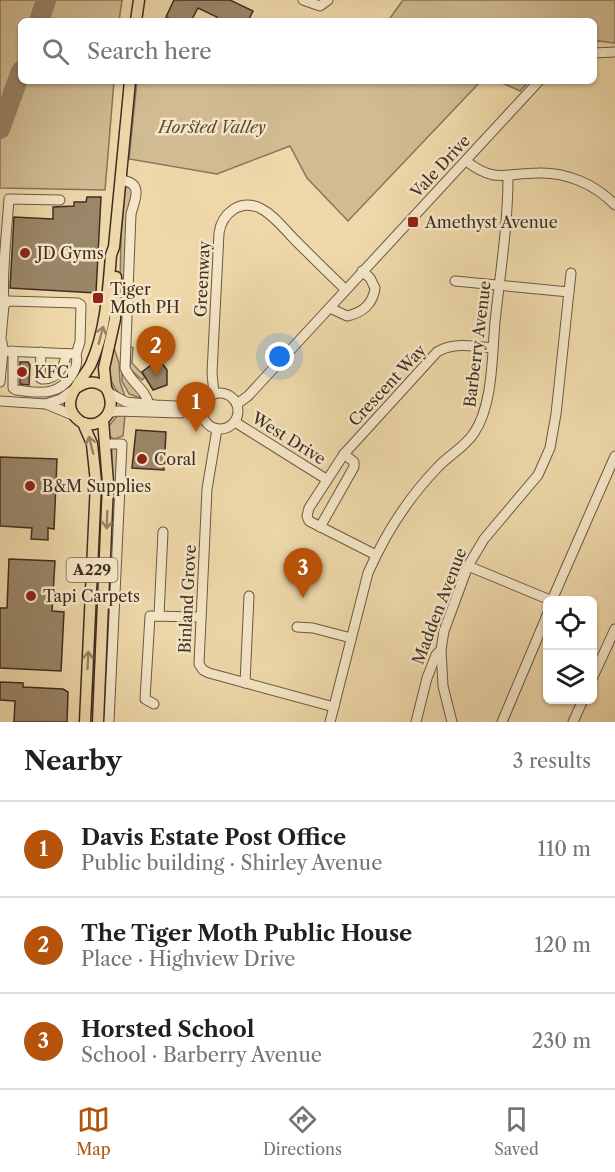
<!DOCTYPE html>
<meta charset="utf-8">
<style>
body{margin:0;font-family:"Libre Caslon Text",serif;background:#f6f6f6;color:#202124}
.controls{position:absolute;right:18px;bottom:18px;display:grid;overflow:hidden;border-radius:9px;box-shadow:0 2px 4px #0004}
.controls button{width:54px;height:54px;display:grid;place-items:center;padding:0;border:0;border-bottom:2px solid #e0e0e0;background:#fff;color:#202124;font:30px sans-serif}
.you{position:absolute;left:280px;top:357px;width:21px;height:21px;margin:-15px;border:4px solid #fff;border-radius:50%;background:#1a73e8;box-shadow:0 0 0 9px #1a73e833}
.badge{display:grid;place-items:center;width:39px;height:39px;border-radius:50%;background:#b45309;color:#fff;font-size:20px;font-weight:700}
.pin{position:absolute;translate:-50% -50px;filter:drop-shadow(0 2px 3px #0008)}
.pin::after{content:'';position:absolute;top:32px;width:21px;height:18px;background:inherit;clip-path:polygon(0 0,100% 0,50% 100%)}
.list{margin:0;padding:0;list-style:none}
h2{display:flex;justify-content:space-between;align-items:center;height:78px;margin:0;padding:0 24px;font-size:26px}
h2 small{font-size:20px;font-weight:400;color:#757577}
.list li{display:grid;grid-template-columns:39px 1fr auto;gap:18px;align-items:center;box-sizing:border-box;height:96px;padding:0 24px;border-top:2px solid #e0e0e0}
.list b{display:block;font-size:22px;white-space:nowrap}
.list p{margin:0;font-size:20px;white-space:nowrap;color:#757577}
.list em{font-size:20px;font-style:normal;color:#757577}
.icon{flex:none;width:33px;height:33px;fill:none;stroke:currentColor;stroke-width:2;stroke-linecap:round;stroke-linejoin:round}
.map{position:relative;flex:none;width:615px;height:722px;overflow:hidden}
.search{position:absolute;background:#fff;box-shadow:0 2px 4px #0004;left:18px;right:18px;top:18px;height:66px;display:flex;align-items:center;gap:15px;box-sizing:border-box;padding:0 21px;border-radius:9px;color:#757577;font-size:22px}
.sheet{height:366px;background:#fff}
nav{display:flex;justify-content:space-around;align-items:center;box-sizing:border-box;height:84px;border-top:2px solid #e0e0e0;background:#fff;font-size:16px;color:#757577}
nav a{display:grid;justify-items:center;gap:3px}
nav .on{color:#b45309}
.map>svg:first-child{display:block}
.green{fill:#d0bb92;stroke:#88745a;stroke-width:1.5}
.lines{fill:none;stroke-linecap:round;stroke-linejoin:round}
.taxiway{stroke:#978266;stroke-width:20}
.building{fill:#9a8668;stroke:#402d22;stroke-width:1.5}
.minor-casing{stroke:#6c5844;stroke-width:11}
.major-casing{stroke:#402d22;stroke-width:13}
.minor{stroke:#f4e6c7;stroke-width:9}
.major{stroke:#eed8a9;stroke-width:10}
.oneway{stroke:#978266}
.poi-dot{fill:#8f2418;stroke:#f4e6c7;stroke-width:2}
.labels{text-anchor:middle;stroke-width:5;stroke-linejoin:round;paint-order:stroke}
.shield{fill:#f4e6c7;stroke:#766454;stroke-width:1.5}
.shield-label{font-size:15px;font-weight:bold;fill:#402d22}
.park-label{font-size:16px;font-style:italic;fill:#5d4938;stroke:#f4e6c7}
.street-label{font-size:16px;fill:#402d22;stroke:#f4e6c7}
.poi-label{font-size:16px;fill:#402d22;stroke:#f4e6c7;text-anchor:start}
</style>
<div class="map">
<svg width="615" height="722" viewBox="0 0 615 722">
<rect width="100%" height="100%" fill="#eed8a9"/>
<filter id="stains"><feTurbulence type="fractalNoise" baseFrequency=".00333" numOctaves="4"/><feColorMatrix values="0 0 0 0 .2 0 0 0 0 .09 0 0 0 0 .02 0 0 0 .5 -.17"/></filter>
<radialGradient id="worn" r=".72"><stop offset=".6" stop-color="#630" stop-opacity="0"/><stop offset="1" stop-color="#630" stop-opacity=".3"/></radialGradient>
<g class="green">
<polygon points="0,0 122,0 119,21 21,21 21,81 114,81 105,190 0,188"/>
<polygon points="403,0 615,0 615,43 599,41 594,43 594,21 388,21"/>
<polygon points="137,81 201,83 208,81 481,81 348,221 307,178 290,146 217,174 129,159"/>
<polygon points="498,81 529,81 520,91"/>
<polygon points="129,185 133,190 125,285 120,285 121,238 125,189"/>
<polygon points="130,346 133,348 132,363 145,377 142,380 130,369"/>
<path d="M114,348L119,363L120,382L126,399C106,385 108,369 114,348Z"/>
<polygon points="122,360 140,395 140,398 129,394 122,381"/>
<polygon points="118,415 125,415 123,436 114,439 108,435 108,427"/>
<polygon points="112,448 118,449 106,705 103,706"/>
<polygon points="100,490 105,490 95,704 90,704"/>
</g>
<g class="lines">
<g class="taxiway">
<polyline points="39,21 46,0"/>
<polyline points="0,129 21,71"/>
</g>
</g>
<g class="building">
<polygon points="174,0 230,0 253,11 248,21 215,21 217,17 198,8 191,21 175,21 166,17"/>
<polygon points="87,197 101,197 96,293 10,288 14,217 53,219 53,207 74,206 74,202 86,202"/>
<polygon points="159,359 167,370 167,385 153,390 142,372"/>
<polygon points="20,362 28,362 30,365 29,385 20,384"/>
<polygon points="136,430 166,432 164,470 132,468"/>
<polygon points="0,457 57,459 54,529 48,528 48,540 31,539 32,528 0,526"/>
<polygon points="9,559 55,561 52,611 64,612 61,671 0,668 0,608 7,608"/>
<polygon points="0,682 23,683 23,687 63,689 68,692 67,722 14,722 15,701 0,700"/>
</g>
<g class="lines">
<defs>
<g id="minor">
<polyline points="303,0 320,6 328,0"/>
<polyline points="594,53 615,52"/>
<path d="M466,161C496,184 505,173 538,173C566,172 595,184 615,205"/>
<path d="M121,180C144,183 135,199 131,214L125,368C130,382 146,389 149,405"/>
<polyline points="455,281 569,292"/>
<path d="M5,303C0,290 8,218 9,199L60,200"/>
<path d="M330,308L347,316C362,313 373,304 375,288L370,278L362,271"/>
<polyline points="0,349 4,305 8,301 78,303 81,305 80,342 76,354 3,351 2,342"/>
<path d="M13,351V388L16,390C27,391 40,394 51,391C67,387 80,369 76,354"/>
<path d="M41,352L40,378L42,379C56,380 65,367 66,354"/>
<polyline points="0,382 3,351"/>
<circle cx="220" cy="411" r="18"/>
<polyline points="109,393 126,402 156,405 194,407 204,402"/>
<path d="M214,394L212,373L219,233C222,213 240,199 260,208C274,215 284,229 295,240C311,256 328,273 345,289"/>
<polyline points="0,401 46,404 75,416"/>
<polyline points="46,404 61,399 75,389"/>
<polyline points="237,404 248,396 539,81"/>
<polyline points="109,413 116,411 181,413"/>
<polyline points="235,422 326,479"/>
<polyline points="217,429 207,489 199,664 203,670 209,673 334,707"/>
<polyline points="105,444 122,444 109,722"/>
<polyline points="320,527 354,467 354,462 344,454"/>
<path d="M376,555L309,521L307,516L309,508L344,454L437,352C453,342 474,346 492,348"/>
<polyline points="468,566 550,600"/>
<polyline points="552,600 615,456"/>
<polyline points="159,615 163,532"/>
<polyline points="297,627 313,628 351,638"/>
<polyline points="441,650 443,686 452,722"/>
<polyline points="592,679 615,629"/>
<polyline points="245,683 249,596"/>
<polyline points="154,704 145,699 150,616 201,617"/>
<path d="M330,722L368,573C386,532 407,499 438,467C449,455 465,447 474,433C493,405 492,356 495,322C500,274 508,225 508,177"/>
<polyline points="416,722 427,678 436,655 441,650 444,631 468,566 484,539 538,475 550,448 556,414 571,273"/>
<polyline points="502,722 548,613"/>
<polyline points="573,722 583,700"/>
</g>
<g id="major">
<polyline points="136,21 139,0"/>
<path d="M76,388C87,381 96,380 106,388C123,416 89,438 73,414C62,397 84,379 91,364C106,330 108,292 111,255L114,247L130,81"/>
<polyline points="106,388 104,368 115,319 116,277"/>
<polyline points="83,423 92,444 96,482 85,722"/>
<polyline points="98,722 108,483 103,420"/>
</g>
</defs>
<use href="#minor" class="minor-casing"/>
<use href="#major" class="major-casing"/>
<use href="#minor" class="minor"/>
<use href="#major" class="major"/>
</g>
<defs><path id="oneway-shaft" d="M-6 0H5M1.5-3L5.5 0L1.5 3" fill="none" stroke-width="1.6" stroke-linecap="round" stroke-linejoin="round" transform="scale(1.5)"/></defs>
<g class="oneway">
<use href="#oneway-shaft" transform="translate(101 335) rotate(-75)"/>
<use href="#oneway-shaft" transform="translate(91 445) rotate(-105)"/>
<use href="#oneway-shaft" transform="translate(107 520) rotate(92)"/>
<use href="#oneway-shaft" transform="translate(88 660) rotate(-87)"/>
</g>
<g class="poi-dot">
<rect x="407" y="216" width="12" height="12" rx="3"/>
<circle cx="25" cy="253" r="6"/>
<rect x="92" y="292" width="12" height="12" rx="3"/>
<circle cx="22" cy="372" r="6"/>
<circle cx="142" cy="459" r="6"/>
<circle cx="30" cy="486" r="6"/>
<circle cx="31" cy="596" r="6"/>
</g>
<g class="labels">
<rect class="shield" x="66.5" y="558" width="51" height="24" rx="4.5"/>
<g class="shield-label">
<text x="92" y="575">A229</text>
</g>
<g class="park-label">
<text x="212" y="133">Horsted Valley</text>
</g>
<g class="street-label">
<text transform="translate(440 166) rotate(-47)" y="6">Vale Drive</text>
<text transform="translate(202 279) rotate(-87)" y="6">Greenway</text>
<text transform="translate(477 344) rotate(-83)" y="6">Barberry Avenue</text>
<text transform="translate(387 385) rotate(-47)" y="6">Crescent Way</text>
<text transform="translate(289 438) rotate(32)" y="6">West Drive</text>
<text transform="translate(187 599) rotate(-87)" y="6">Binland Grove</text>
<text transform="translate(439 606) rotate(-69)" y="6">Madden Avenue</text>
</g>
<g class="poi-label">
<text x="425" y="228">Amethyst Avenue</text>
<text x="37" y="259">JD Gyms</text>
<text x="110" y="295">Tiger<tspan x="110" dy="18">Moth PH</tspan></text>
<text x="34" y="378">KFC</text>
<text x="154" y="465">Coral</text>
<text x="42" y="492">B&amp;M Supplies</text>
<text x="43" y="602">Tapi Carpets</text>
</g>
</g>
<rect width="100%" height="100%" filter="url(#stains)"/>
<rect width="100%" height="100%" fill="url(#worn)"/>
</svg>
<div class="controls">
<button><svg class="icon" aria-label="locate" viewBox="0 0 24 24"><circle cx="12" cy="12" r="6"/><path d="M12 2v4M12 18v4M2 12h4M18 12h4"/></svg></button>
<button><svg class="icon" aria-label="layers" viewBox="0 0 24 24"><path d="M12 4l9 5-9 5-9-5zM3 14l9 5 9-5"/></svg></button>
</div>
<div class="you"></div>
<div class="pin badge" style="left:196px;top:432px">1</div>
<div class="pin badge" style="left:156px;top:376px">2</div>
<div class="pin badge" style="left:303px;top:598px">3</div>
<div class="search"><svg class="icon" aria-label="search" viewBox="0 0 24 24"><circle cx="10" cy="10" r="6"/><path d="M15 15l6 6"/></svg>Search here</div>
</div>
<section class="sheet">
<h2>Nearby<small>3 results</small></h2>
<ul class="list">
<li><span class="badge">1</span><div><b>Davis Estate Post Office</b><p>Public building · Shirley Avenue</p></div><em>110 m</em></li>
<li><span class="badge">2</span><div><b>The Tiger Moth Public House</b><p>Place · Highview Drive</p></div><em>120 m</em></li>
<li><span class="badge">3</span><div><b>Horsted School</b><p>School · Barberry Avenue</p></div><em>230 m</em></li>
</ul>
</section>
<nav>
<a class="on"><svg class="icon" aria-label="map" viewBox="0 0 24 24"><path d="M3 6l6-2 6 2 6-2v14l-6 2-6-2-6 2zM9 4v14M15 6v14"/></svg>Map</a>
<a><svg class="icon" aria-label="directions" viewBox="0 0 24 24"><path d="M12 3l9 9-9 9-9-9zM9 14v-3h6M13 9l2 2-2 2"/></svg>Directions</a>
<a><svg class="icon" aria-label="saved" viewBox="0 0 24 24"><path d="M7 4h10v16l-5-4-5 4z"/></svg>Saved</a>
</nav>
